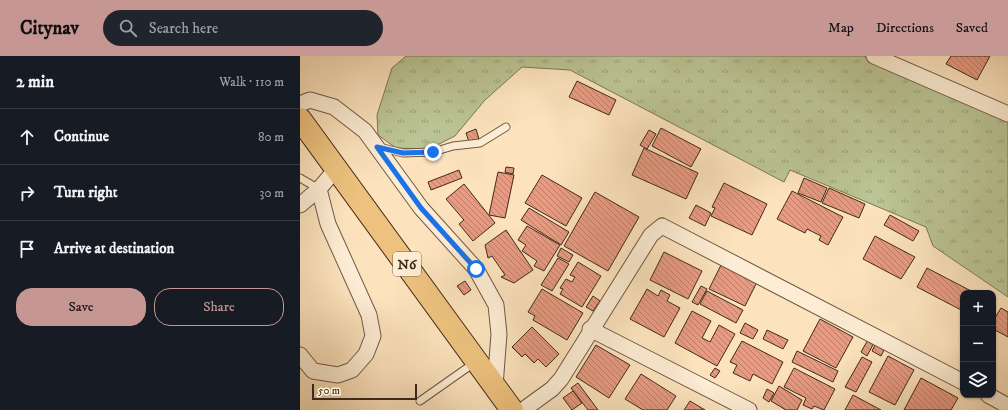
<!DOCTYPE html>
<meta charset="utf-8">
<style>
body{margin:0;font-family:"IM FELL DW Pica",serif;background:#20242c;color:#f1f3f6}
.controls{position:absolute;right:12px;bottom:12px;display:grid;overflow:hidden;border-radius:8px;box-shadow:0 1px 3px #0004}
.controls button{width:36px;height:36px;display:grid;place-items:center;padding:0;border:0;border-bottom:1px solid #363941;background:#171b24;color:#f1f3f6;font:20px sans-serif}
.scale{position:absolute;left:12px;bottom:10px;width:105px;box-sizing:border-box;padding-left:4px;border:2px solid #402a1b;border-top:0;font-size:11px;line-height:14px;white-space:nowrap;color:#402a1b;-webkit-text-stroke:3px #fdedd4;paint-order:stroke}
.stop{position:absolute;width:12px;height:12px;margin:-9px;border:3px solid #1a73e8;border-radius:50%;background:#fff}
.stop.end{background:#1a73e8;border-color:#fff;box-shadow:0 1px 4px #0008}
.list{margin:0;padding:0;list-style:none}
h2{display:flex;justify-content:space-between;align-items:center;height:52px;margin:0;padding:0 16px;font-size:17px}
h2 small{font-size:13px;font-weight:400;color:#9ea1a6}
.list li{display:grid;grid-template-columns:26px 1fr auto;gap:12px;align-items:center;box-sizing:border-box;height:56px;padding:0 16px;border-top:1px solid #363941}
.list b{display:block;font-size:15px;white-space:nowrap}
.list em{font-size:13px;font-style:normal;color:#9ea1a6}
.actions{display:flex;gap:8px;padding:12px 16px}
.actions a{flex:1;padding:9px 0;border:1px solid #c59692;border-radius:16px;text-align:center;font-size:14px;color:#c59692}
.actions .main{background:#c59692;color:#111}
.icon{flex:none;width:22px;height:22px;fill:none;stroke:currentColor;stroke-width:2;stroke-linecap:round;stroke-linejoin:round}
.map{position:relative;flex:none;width:708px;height:354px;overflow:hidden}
header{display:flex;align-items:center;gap:24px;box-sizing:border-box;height:56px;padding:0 20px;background:#c59692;color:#111}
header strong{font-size:19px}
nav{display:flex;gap:22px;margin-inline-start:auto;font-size:14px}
.search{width:280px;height:36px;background:#20242c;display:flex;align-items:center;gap:10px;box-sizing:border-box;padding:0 14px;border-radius:22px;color:#9ea1a6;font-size:15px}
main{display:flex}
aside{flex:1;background:#171b24}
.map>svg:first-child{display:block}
.grass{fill:url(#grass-tufts);stroke:#7e7758}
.building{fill:url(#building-back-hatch);stroke:#402a1b}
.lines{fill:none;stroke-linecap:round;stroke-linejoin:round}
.service-casing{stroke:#6f5844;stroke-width:9}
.minor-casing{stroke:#6f5844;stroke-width:17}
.trunk-casing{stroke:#402a1b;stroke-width:24}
.service{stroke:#fdedd4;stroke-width:7}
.minor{stroke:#fdedd4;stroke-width:15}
.trunk{stroke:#eec27e;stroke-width:22}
.route{stroke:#1a73e8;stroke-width:5}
.labels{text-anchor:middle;stroke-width:4;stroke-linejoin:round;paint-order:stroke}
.shield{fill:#fdedd4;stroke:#796452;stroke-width:1}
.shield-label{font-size:14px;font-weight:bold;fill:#402a1b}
</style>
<header>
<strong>Citynav</strong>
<div class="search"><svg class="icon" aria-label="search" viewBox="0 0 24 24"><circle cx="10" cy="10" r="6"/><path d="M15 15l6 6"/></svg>Search here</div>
<nav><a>Map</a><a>Directions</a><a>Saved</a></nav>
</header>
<main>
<aside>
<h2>2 min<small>Walk · 110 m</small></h2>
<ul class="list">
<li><svg class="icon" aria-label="ahead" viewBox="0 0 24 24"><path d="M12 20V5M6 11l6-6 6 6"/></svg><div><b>Continue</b></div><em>80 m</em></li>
<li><svg class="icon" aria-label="right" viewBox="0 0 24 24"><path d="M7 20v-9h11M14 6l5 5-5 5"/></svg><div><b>Turn right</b></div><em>30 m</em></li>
<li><svg class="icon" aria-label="arrive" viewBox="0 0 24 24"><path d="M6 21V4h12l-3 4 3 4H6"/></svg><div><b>Arrive at destination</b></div></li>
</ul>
<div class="actions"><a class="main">Save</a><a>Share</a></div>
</aside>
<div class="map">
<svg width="708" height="354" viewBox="0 0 708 354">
<defs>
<pattern id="grass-tufts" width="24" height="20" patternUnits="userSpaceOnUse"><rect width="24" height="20" fill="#bbc494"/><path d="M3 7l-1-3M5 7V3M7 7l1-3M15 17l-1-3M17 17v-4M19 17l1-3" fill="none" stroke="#999f78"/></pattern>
<pattern id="building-back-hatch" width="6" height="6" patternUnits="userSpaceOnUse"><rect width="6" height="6" fill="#e99a81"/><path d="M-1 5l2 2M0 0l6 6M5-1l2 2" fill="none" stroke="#be7e69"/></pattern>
</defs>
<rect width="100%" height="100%" fill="#fce3bd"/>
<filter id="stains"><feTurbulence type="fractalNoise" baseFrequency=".005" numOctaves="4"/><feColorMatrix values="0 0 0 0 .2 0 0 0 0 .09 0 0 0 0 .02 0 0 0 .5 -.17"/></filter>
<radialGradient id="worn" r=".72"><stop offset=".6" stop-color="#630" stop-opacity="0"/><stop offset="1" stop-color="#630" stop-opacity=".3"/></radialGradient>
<polygon class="grass" points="106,0 563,0 708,59 708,241 633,190 626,171 490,114 484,126 270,14 222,11 185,44 155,80 129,93 96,92 78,79 77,59 92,12"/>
<g class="building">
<polygon points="651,0 690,0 677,24 646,8"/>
<polygon points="277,25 316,44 309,59 269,41"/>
<polygon points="361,72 401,93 391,111 352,90"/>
<polygon points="176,73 179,83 169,86 166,77"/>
<polygon points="349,74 356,78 347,93 340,89"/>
<polygon points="344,92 398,117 386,143 332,119"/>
<polygon points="206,111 214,112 213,118 205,116"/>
<polygon points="159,114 162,122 131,134 128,126"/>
<polygon points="198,116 214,119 205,162 189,159"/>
<polygon points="242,119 282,142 266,170 225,147"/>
<polygon points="504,122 527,132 521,146 498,137"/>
<polygon points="424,127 467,148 452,179 411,160 415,152 412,151"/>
<polygon points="164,128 195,167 173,185 159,168 164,164 146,143"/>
<polygon points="529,132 565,148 559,162 522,147"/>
<polygon points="492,135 543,161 528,189 519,184 521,180 507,173 505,177 477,163"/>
<polygon points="295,136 339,161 308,215 264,190"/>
<polygon points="396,149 411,157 405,170 389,162"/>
<polygon points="229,152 269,176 261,189 221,164"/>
<polygon points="590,159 619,175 613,185 584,169"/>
<polygon points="227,170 260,189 244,215 234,210 237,205 222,195 226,189 218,184"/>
<polygon points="206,174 233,214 214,227 201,221 205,219 192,200 188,202 185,189"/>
<polygon points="575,180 615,201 601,223 563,203"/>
<polygon points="261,192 273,199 269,206 257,200"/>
<polygon points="364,196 402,215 388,243 350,224"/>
<polygon points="258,202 269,208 252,235 241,229"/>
<polygon points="278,206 301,220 282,251 260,238 263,233 260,232 266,223 272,226 275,221 270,219"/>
<polygon points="422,207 458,224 445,250 409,233"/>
<polygon points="627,212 675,237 663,237 663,255 617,231"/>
<polygon points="165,225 171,234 164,239 157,230"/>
<polygon points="401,230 407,233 398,249 392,246"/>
<polygon points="242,233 283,257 267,284 233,264 235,260 228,256"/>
<polygon points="347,233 358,240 361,234 370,239 367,245 380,252 364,281 330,263"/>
<polygon points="407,235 443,254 436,267 400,248"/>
<polygon points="293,240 300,245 293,255 286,251"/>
<polygon points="701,252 708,256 708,281 693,273 693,265"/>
<polygon points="392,255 411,265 402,282 410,286 419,269 435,278 417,310 375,287"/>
<polygon points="520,263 553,281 536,312 503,295"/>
<polygon points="445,267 458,274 453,283 440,277"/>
<polygon points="232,271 259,298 246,311 238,303 234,307 225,298 222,301 212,291"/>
<polygon points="467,274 488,284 483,293 463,283"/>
<polygon points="569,282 575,285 567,300 561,296"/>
<polygon points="442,285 483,306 472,328 453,318 450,325 433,317 437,309 430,306"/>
<polygon points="576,287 585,292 581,300 572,295"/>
<polygon points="296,289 330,309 309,342 276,321"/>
<polygon points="497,295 538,315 533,326 492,306"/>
<polygon points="588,300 614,314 595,349 569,336"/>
<polygon points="562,301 572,306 556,336 545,331"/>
<polygon points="415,312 420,315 415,322 410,319"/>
<polygon points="494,312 535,333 524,354 514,350 512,353 503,349 506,342 484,331"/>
<polygon points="341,318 376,340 367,354 343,354 325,343"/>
<polygon points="621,322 658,342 651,354 604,354"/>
<polygon points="278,327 298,354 288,354 271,332"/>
<polygon points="479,330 502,344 497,354 486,354 471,345"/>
<polygon points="467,333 474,337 469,346 463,342"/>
<polygon points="273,335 282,347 272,354 263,342"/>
<polygon points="553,339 581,354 545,354"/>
<polygon points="390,345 405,354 384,354"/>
</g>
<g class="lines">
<defs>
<g id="service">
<polyline points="79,91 103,97 133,96 153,90 180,87 206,71"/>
<polyline points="0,122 19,133"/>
<polyline points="120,345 174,307"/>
</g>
<g id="minor">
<polyline points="574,0 708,58"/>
<polyline points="0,48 10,44 34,51 65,75 121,152 176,213 196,249 199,278 195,330"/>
<polyline points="0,149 19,133 36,113"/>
<polyline points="290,273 449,354"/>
<polyline points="0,299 13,315 38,319 52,314 66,298 73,280 69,259 28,168 19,133"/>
<polyline points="688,339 708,350"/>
<polyline points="223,354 252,333 261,323 351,179 362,170 663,326"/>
</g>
<polyline id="trunk" points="0,63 212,354"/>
</defs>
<use href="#service" class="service-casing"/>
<use href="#minor" class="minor-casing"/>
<use href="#trunk" class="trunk-casing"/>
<use href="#service" class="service"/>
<use href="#minor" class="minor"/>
<use href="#trunk" class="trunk"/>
</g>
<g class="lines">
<polyline class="route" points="133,96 103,97 77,91 121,152 176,213"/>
</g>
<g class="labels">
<rect class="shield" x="93" y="196" width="28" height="24" rx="3"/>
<g class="shield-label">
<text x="107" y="213">N6</text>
</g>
</g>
<rect width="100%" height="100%" filter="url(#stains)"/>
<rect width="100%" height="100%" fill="url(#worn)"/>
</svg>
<div class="controls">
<button>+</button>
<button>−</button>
<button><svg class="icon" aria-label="layers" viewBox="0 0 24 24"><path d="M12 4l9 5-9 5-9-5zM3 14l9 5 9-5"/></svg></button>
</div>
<div class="scale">50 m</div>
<div class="stop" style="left:176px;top:213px"></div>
<div class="stop end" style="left:133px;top:96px"></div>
</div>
</main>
